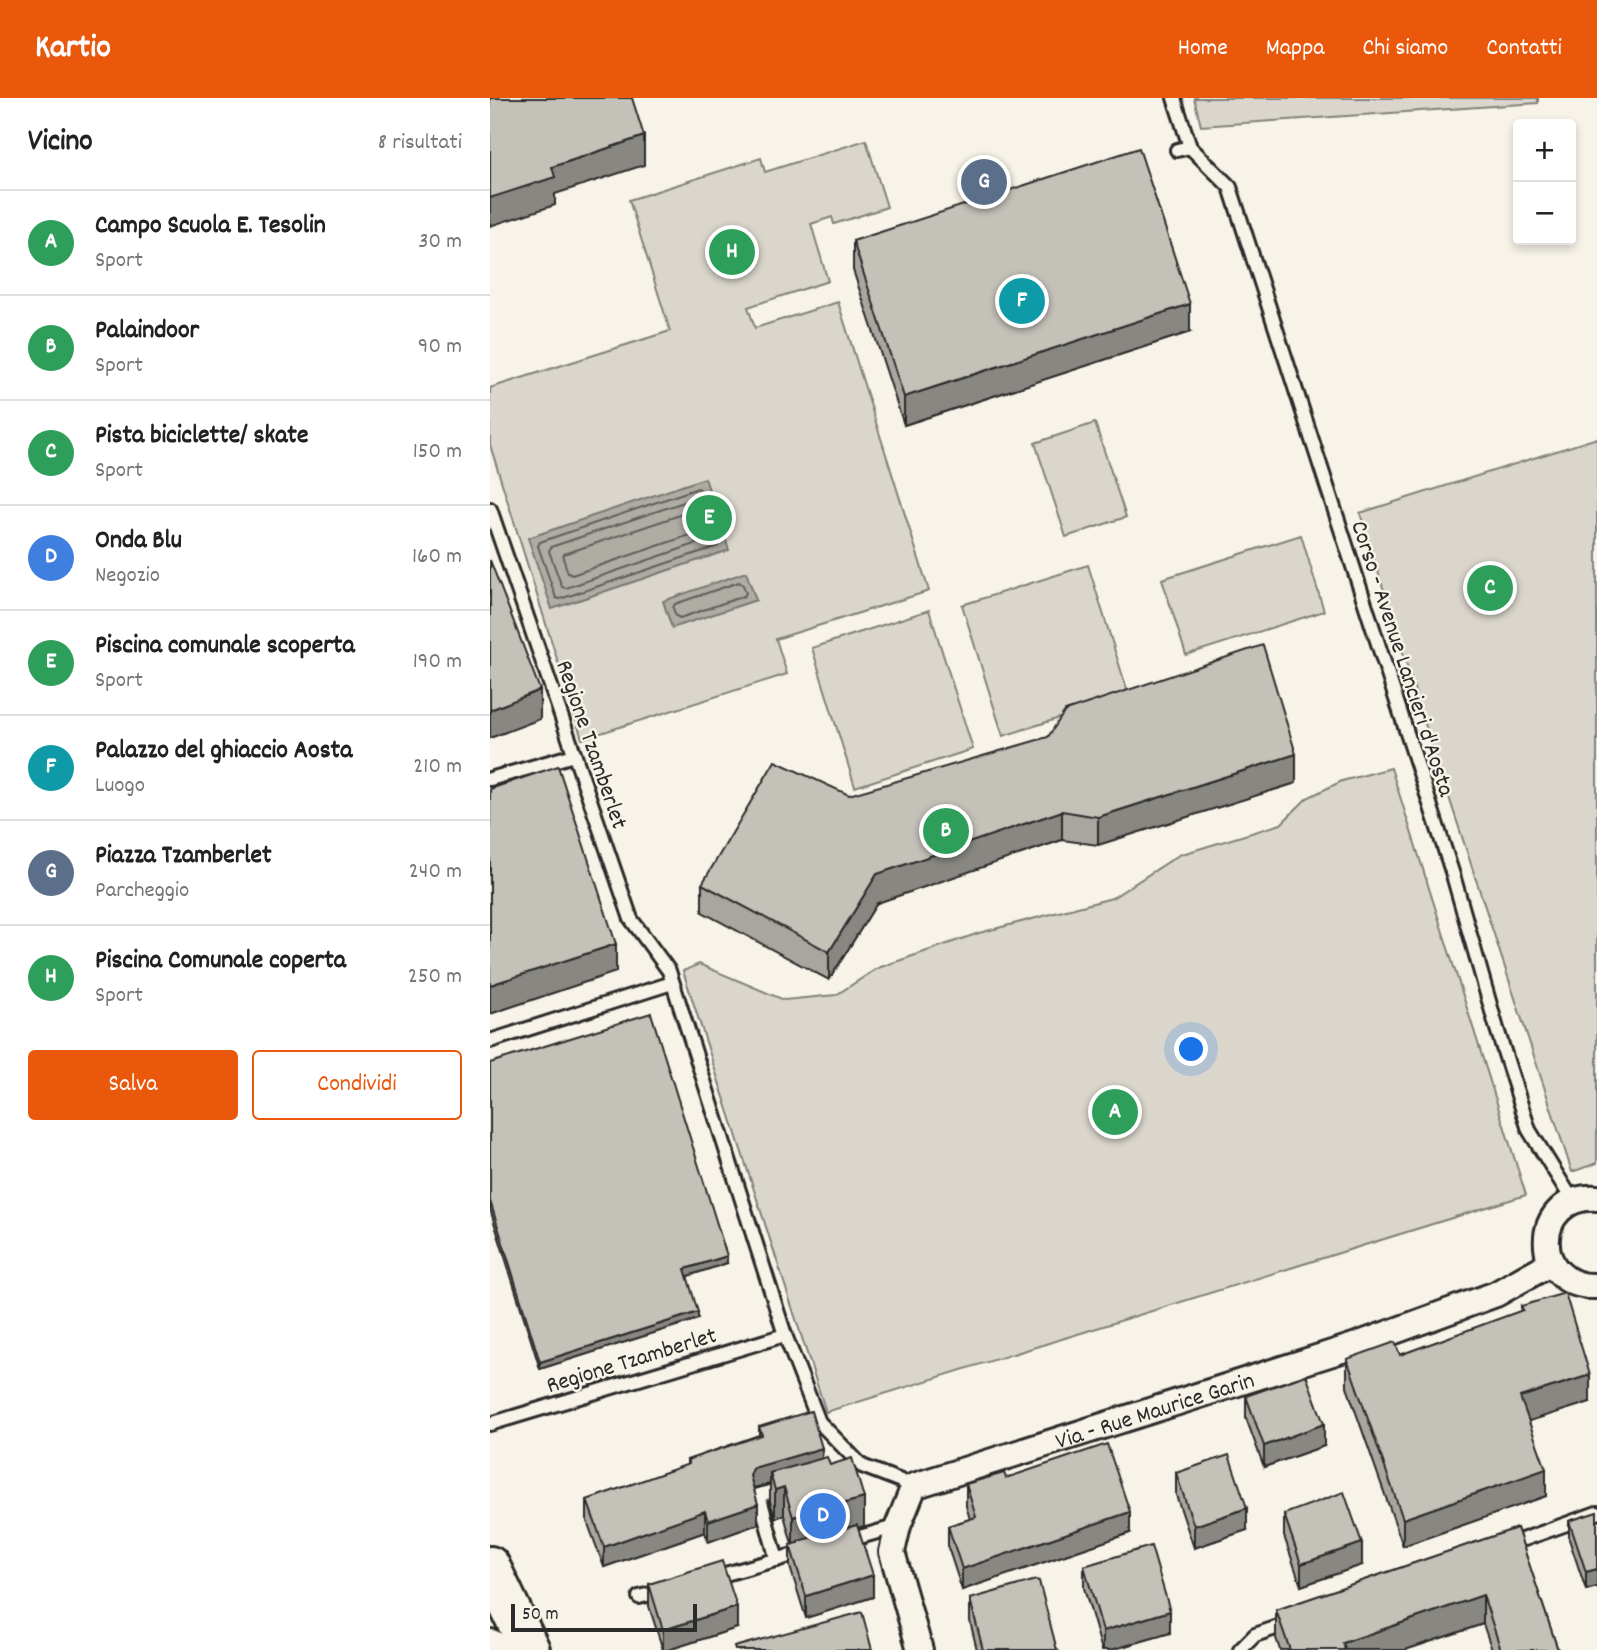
<!DOCTYPE html>
<html lang="it">
<meta charset="utf-8">
<style>
body{margin:0;font-family:Dekko,sans-serif;background:#f6f6f6;color:#222}
.controls{position:absolute;right:21px;top:21px;display:grid;overflow:hidden;border-radius:7px;box-shadow:0 4px 10px #0003}
.controls button{width:63px;height:63px;display:grid;place-items:center;padding:0;border:0;border-bottom:2px solid #e0e0e0;background:#fff;color:#222;font:35px sans-serif}
.scale{position:absolute;left:21px;bottom:18px;width:186px;box-sizing:border-box;padding-left:7px;border:4px solid #2b2b2b;border-top:0;font-size:19px;line-height:24px;white-space:nowrap;color:#2b2b2b;-webkit-text-stroke:5px #f7f3e8;paint-order:stroke}
.you{position:absolute;left:702px;top:952px;width:24px;height:24px;margin:-18px;border:5px solid #fff;border-radius:50%;background:#1a73e8;box-shadow:0 0 0 10px #1a73e833}
.badge{display:grid;place-items:center;width:46px;height:46px;border-radius:50%;background:#ea580c;color:#fff;font-size:23px;font-weight:700}
.pin{position:absolute;translate:-50% -50%;border:4px solid #fff;box-shadow:0 2px 7px #0006}
.list{margin:0;padding:0;list-style:none}
h2{display:flex;justify-content:space-between;align-items:center;height:91px;margin:0;padding:0 28px;font-size:30px}
h2 small{font-size:23px;font-weight:400;color:#767676}
.list li{display:grid;grid-template-columns:46px 1fr auto;gap:21px;align-items:center;box-sizing:border-box;height:105px;padding:0 28px;border-top:2px solid #e0e0e0}
.list b{display:block;font-size:26px;white-space:nowrap}
.list p{margin:0;font-size:23px;white-space:nowrap;color:#767676}
.list em{font-size:23px;font-style:normal;color:#767676}
.actions{display:flex;gap:14px;padding:21px 28px}
.actions a{flex:1;padding:16px 0;border:2px solid #ea580c;border-radius:7px;text-align:center;font-size:24px;color:#ea580c}
.actions .main{background:#ea580c;color:#fff}
.map{position:relative;flex:none;width:1107px;height:1552px;overflow:hidden}
header{display:flex;align-items:center;gap:42px;box-sizing:border-box;height:98px;padding:0 35px;background:#ea580c;color:#fff}
header strong{font-size:33px}
nav{display:flex;gap:38px;margin-inline-start:auto;font-size:24px}
main{display:flex}
aside{flex:1;background:#fff}
.map>svg:first-child{display:block}
.green{fill:#dad6cc;stroke:#82807c;stroke-width:2}
.water{fill:#afaca4;stroke:#7a7874;stroke-width:2}
.lines{fill:none;stroke-linecap:round;stroke-linejoin:round}
.shore{stroke:#605f5b;stroke-width:2}
.service-casing{stroke:#2b2b2b;stroke-width:18}
.minor-casing{stroke:#2b2b2b;stroke-width:30}
.motorway-casing{stroke:#2b2b2b;stroke-width:44}
.service{stroke:#f7f3e8;stroke-width:12}
.minor{stroke:#f7f3e8;stroke-width:24}
.motorway{stroke:#f7f3e8;stroke-width:38}
.wall{fill:#a9a69f;stroke:#2b2b2b;stroke-width:2}
.shaded-wall{fill:#898782;stroke:#2b2b2b;stroke-width:2}
.building{fill:#c4c1b9;stroke:#2b2b2b;stroke-width:2}
.labels{text-anchor:middle;stroke-width:5;stroke-linejoin:round;paint-order:stroke}
.street-label{font-size:24px;fill:#2b2b2b;stroke:#f7f3e8}
</style>
<header>
<strong>Kartio</strong>
<nav><a>Home</a><a>Mappa</a><a>Chi siamo</a><a>Contatti</a></nav>
</header>
<main>
<aside>
<h2>Vicino<small>8 risultati</small></h2>
<ul class="list">
<li><span class="badge" style="background:#2e9e5b">A</span><div><b>Campo Scuola E. Tesolin</b><p>Sport</p></div><em>30 m</em></li>
<li><span class="badge" style="background:#2e9e5b">B</span><div><b>Palaindoor</b><p>Sport</p></div><em>90 m</em></li>
<li><span class="badge" style="background:#2e9e5b">C</span><div><b>Pista biciclette/ skate</b><p>Sport</p></div><em>150 m</em></li>
<li><span class="badge" style="background:#3f7fe0">D</span><div><b>Onda Blu</b><p>Negozio</p></div><em>160 m</em></li>
<li><span class="badge" style="background:#2e9e5b">E</span><div><b>Piscina comunale scoperta</b><p>Sport</p></div><em>190 m</em></li>
<li><span class="badge" style="background:#0f9aa8">F</span><div><b>Palazzo del ghiaccio Aosta</b><p>Luogo</p></div><em>210 m</em></li>
<li><span class="badge" style="background:#5c6f8a">G</span><div><b>Piazza Tzamberlet</b><p>Parcheggio</p></div><em>240 m</em></li>
<li><span class="badge" style="background:#2e9e5b">H</span><div><b>Piscina Comunale coperta</b><p>Sport</p></div><em>250 m</em></li>
</ul>
<div class="actions"><a class="main">Salva</a><a>Condividi</a></div>
</aside>
<div class="map">
<svg width="1107" height="1552" viewBox="0 0 1107 1552">
<rect width="100%" height="100%" fill="#f7f3e8"/>
<filter id="ink" filterUnits="userSpaceOnUse"><feTurbulence type="fractalNoise" baseFrequency=".0143" numOctaves="2"/><feDisplacementMap in="SourceGraphic" scale="14" xChannelSelector="R" yChannelSelector="G"/><feConvolveMatrix kernelMatrix="1 2 1 2 8 2 1 2 1" color-interpolation-filters="sRGB"/></filter>
<g filter="url(#ink)">
<g class="green">
<polygon points="704,0 1048,0 1048,5 711,28"/>
<polygon points="376,42 397,109 344,126 342,119 321,126 338,183 258,209 265,230 348,204 439,493 286,541 297,576 92,641 0,347 0,290 180,233 139,102 271,60 275,74"/>
<polygon points="605,325 636,419 576,439 545,345"/>
<polygon points="1107,340 1107,1065 1082,1074 934,623 870,415"/>
<polygon points="811,437 834,513 696,557 672,481"/>
<polygon points="598,467 639,598 513,638 472,507"/>
<polygon points="439,512 483,651 365,689 322,550"/>
<polygon points="901,670 1036,1097 336,1314 193,873 209,866 294,902 346,897 388,870 489,835 622,800 689,757 791,726 817,700 852,683"/>
</g>
<g class="water">
<polygon points="215,380 239,452 62,511 38,440"/>
<polygon points="256,474 266,502 182,530 173,503"/>
</g>
<g class="lines">
<g class="shore">
<polygon points="208,390 212,393 229,444 228,448 70,501 66,500 48,448 50,444"/>
<polygon points="203,401 206,403 218,439 217,442 76,490 72,489 59,453 61,449"/>
<path d="M196,415C201,417 206,431 203,436L82,477L78,475L73,460L74,456Z"/>
<polygon points="249,484 253,487 256,495 254,498 190,520 186,518 183,510 185,506"/>
</g>
<defs>
<g id="service">
<polyline points="684,0 700,49"/>
<polyline points="687,52 700,49 740,89 963,777 1007,931 1039,1032 1083,1103"/>
<polyline points="0,411 141,821 179,873 295,1237 329,1324 372,1368 424,1388"/>
<polyline points="0,681 84,657"/>
<polyline points="0,943 182,885"/>
<polyline points="0,1326 295,1237"/>
<polyline points="356,1443 408,1428"/>
<polyline points="1015,1448 1107,1415"/>
<polyline points="287,1462 269,1397 294,1390"/>
<polyline points="221,1480 314,1454"/>
<polyline points="149,1499 172,1493"/>
<polyline points="750,1552 765,1537 800,1525"/>
</g>
<g id="minor">
<path d="M1107,1100C1040,1096 1040,1191 1107,1188"/>
<path id="s1" d="M430,1552L402,1454L408,1428L424,1388L861,1249L1006,1196L1061,1165"/>
</g>
<g id="motorway">
<polyline points="0,1468 40,1552"/>
<polyline points="0,1551 0,1552"/>
</g>
</defs>
<use href="#service" class="service-casing"/>
<use href="#minor" class="minor-casing"/>
<use href="#motorway" class="motorway-casing"/>
<use href="#service" class="service"/>
<use href="#minor" class="minor"/>
<use href="#motorway" class="motorway"/>
</g>
<g class="wall">
<polygon points="363,143 700,234 414,327 363,172"/>
<polygon points="806,685 608,747 572,742 387,805 339,882 212,814 212,786 359,697"/>
<polygon points="0,965 237,1165 197,1178 208,1221 50,1271 0,1111"/>
<polygon points="1031,1208 1100,1304 1039,1323 1056,1398 913,1448 857,1289 857,1261 910,1257 1031,1213"/>
<polygon points="756,1298 834,1348 774,1369 756,1320"/>
<polygon points="269,1329 332,1360 340,1367 374,1428 368,1430 383,1499 316,1520 300,1469 300,1447 302,1446 294,1417 285,1420 280,1403 280,1386 264,1390 268,1426 218,1444 215,1434 114,1469 97,1423 97,1402 197,1367 197,1362 269,1337"/>
<polygon points="686,1375 757,1432 704,1450 686,1397"/>
<polygon points="516,1380 640,1435 472,1492 458,1449 458,1428 480,1421 476,1408 476,1386"/>
<polygon points="1107,1414 1107,1489 1096,1492 1079,1441 1079,1423"/>
<polygon points="794,1416 872,1467 811,1488 794,1438"/>
<polygon points="1027,1430 1068,1552 1002,1552 993,1526 915,1552 790,1552 786,1540 786,1512"/>
<polygon points="594,1468 680,1535 621,1552 612,1552 594,1490"/>
<polygon points="159,1486 247,1530 178,1552 173,1552 159,1508"/>
<polygon points="480,1501 567,1552 487,1552 480,1523"/>
</g>
<g class="shaded-wall">
<polygon points="154,38 154,67 65,96 65,107 0,128 0,100 62,69"/>
<polygon points="700,206 700,234 414,327 414,299"/>
<polygon points="50,592 50,621 0,640 0,612"/>
<polygon points="806,656 806,685 608,747 608,719"/>
<polygon points="572,713 572,742 387,805 339,882 339,854 387,776"/>
<polygon points="126,846 126,874 0,916 0,887"/>
<polygon points="237,1158 237,1165 195,1179 195,1171"/>
<polygon points="208,1214 208,1221 50,1271 50,1264"/>
<polygon points="1100,1277 1100,1304 1030,1326 1030,1299"/>
<polygon points="834,1326 834,1348 774,1369 774,1348"/>
<polygon points="332,1350 332,1370 280,1375 280,1386 263,1390 260,1378 263,1370"/>
<polygon points="1056,1371 1056,1398 913,1448 913,1421"/>
<polygon points="294,1389 294,1417 285,1420 285,1392"/>
<polygon points="374,1400 374,1428 303,1448 303,1419"/>
<polygon points="268,1406 268,1426 218,1444 218,1423"/>
<polygon points="757,1410 757,1432 704,1450 704,1428"/>
<polygon points="215,1413 215,1434 114,1469 114,1449"/>
<polygon points="640,1414 640,1435 472,1492 472,1471"/>
<polygon points="872,1445 872,1467 811,1488 811,1466"/>
<polygon points="1107,1471 1107,1489 1096,1492 1096,1474"/>
<polygon points="383,1477 383,1499 316,1520 316,1498"/>
<polygon points="993,1497 993,1526 915,1552 853,1552 853,1545"/>
<polygon points="247,1509 247,1530 178,1552 173,1552 173,1532"/>
<polygon points="680,1513 680,1535 621,1552 613,1552 613,1533"/>
</g>
<g class="building">
<polygon points="0,0 142,0 154,38 62,69 65,79 0,100"/>
<polygon points="649,50 700,206 414,299 363,143"/>
<polygon points="0,462 50,592 0,612"/>
<polygon points="773,547 806,656 608,719 572,713 387,776 339,854 212,786 285,663 359,697 558,639 575,613"/>
<polygon points="68,668 126,846 0,887 0,691"/>
<polygon points="161,915 237,1158 195,1171 208,1214 50,1264 0,1103 0,965"/>
<polygon points="1075,1195 1100,1277 1030,1299 1056,1371 913,1421 857,1261 905,1244 910,1257 1033,1212 1031,1208"/>
<polygon points="816,1277 834,1326 774,1348 756,1298"/>
<polygon points="321,1313 332,1350 263,1370 260,1378 268,1406 218,1423 215,1413 114,1449 97,1402 199,1366 197,1362 272,1337 269,1329"/>
<polygon points="617,1346 640,1414 472,1471 458,1428 486,1419 476,1386 514,1375 516,1380"/>
<polygon points="739,1357 757,1410 704,1428 686,1375"/>
<polygon points="337,1359 340,1367 362,1360 374,1400 303,1419 294,1389 285,1392 280,1375"/>
<polygon points="854,1394 872,1445 811,1466 794,1416"/>
<polygon points="1107,1414 1107,1471 1096,1474 1079,1423"/>
<polygon points="367,1427 383,1477 316,1498 300,1447 308,1445 308,1443"/>
<polygon points="1027,1430 1068,1552 1011,1552 993,1497 853,1545 855,1552 800,1552 786,1512"/>
<polygon points="661,1448 680,1513 613,1533 594,1468"/>
<polygon points="232,1463 247,1509 173,1532 159,1486"/>
<polygon points="546,1482 549,1483 567,1552 493,1552 480,1501"/>
<polygon points="372,1514 382,1552 245,1552 244,1549"/>
</g>
</g>
<g class="labels">
<g class="street-label">
<text transform="translate(914 560) rotate(72)" y="8">Corso - Avenue Lancieri d'Aosta</text>
<text transform="translate(103 646) rotate(71)" y="8">Regione Tzamberlet</text>
<text transform="translate(141 1261) rotate(-17)" y="8">Regione Tzamberlet</text>
<text dy="8" stroke="none"><textPath href="#s1" startOffset="424">Via - Rue Maurice Garin</textPath></text>
</g>
</g>
</svg>
<div class="controls">
<button>+</button>
<button>−</button>
</div>
<div class="scale">50 m</div>
<div class="you"></div>
<div class="pin badge" style="left:625px;top:1014px;background:#2e9e5b">A</div>
<div class="pin badge" style="left:456px;top:733px;background:#2e9e5b">B</div>
<div class="pin badge" style="left:1000px;top:490px;background:#2e9e5b">C</div>
<div class="pin badge" style="left:333px;top:1418px;background:#3f7fe0">D</div>
<div class="pin badge" style="left:219px;top:420px;background:#2e9e5b">E</div>
<div class="pin badge" style="left:532px;top:203px;background:#0f9aa8">F</div>
<div class="pin badge" style="left:494px;top:84px;background:#5c6f8a">G</div>
<div class="pin badge" style="left:242px;top:154px;background:#2e9e5b">H</div>
</div>
</main>
